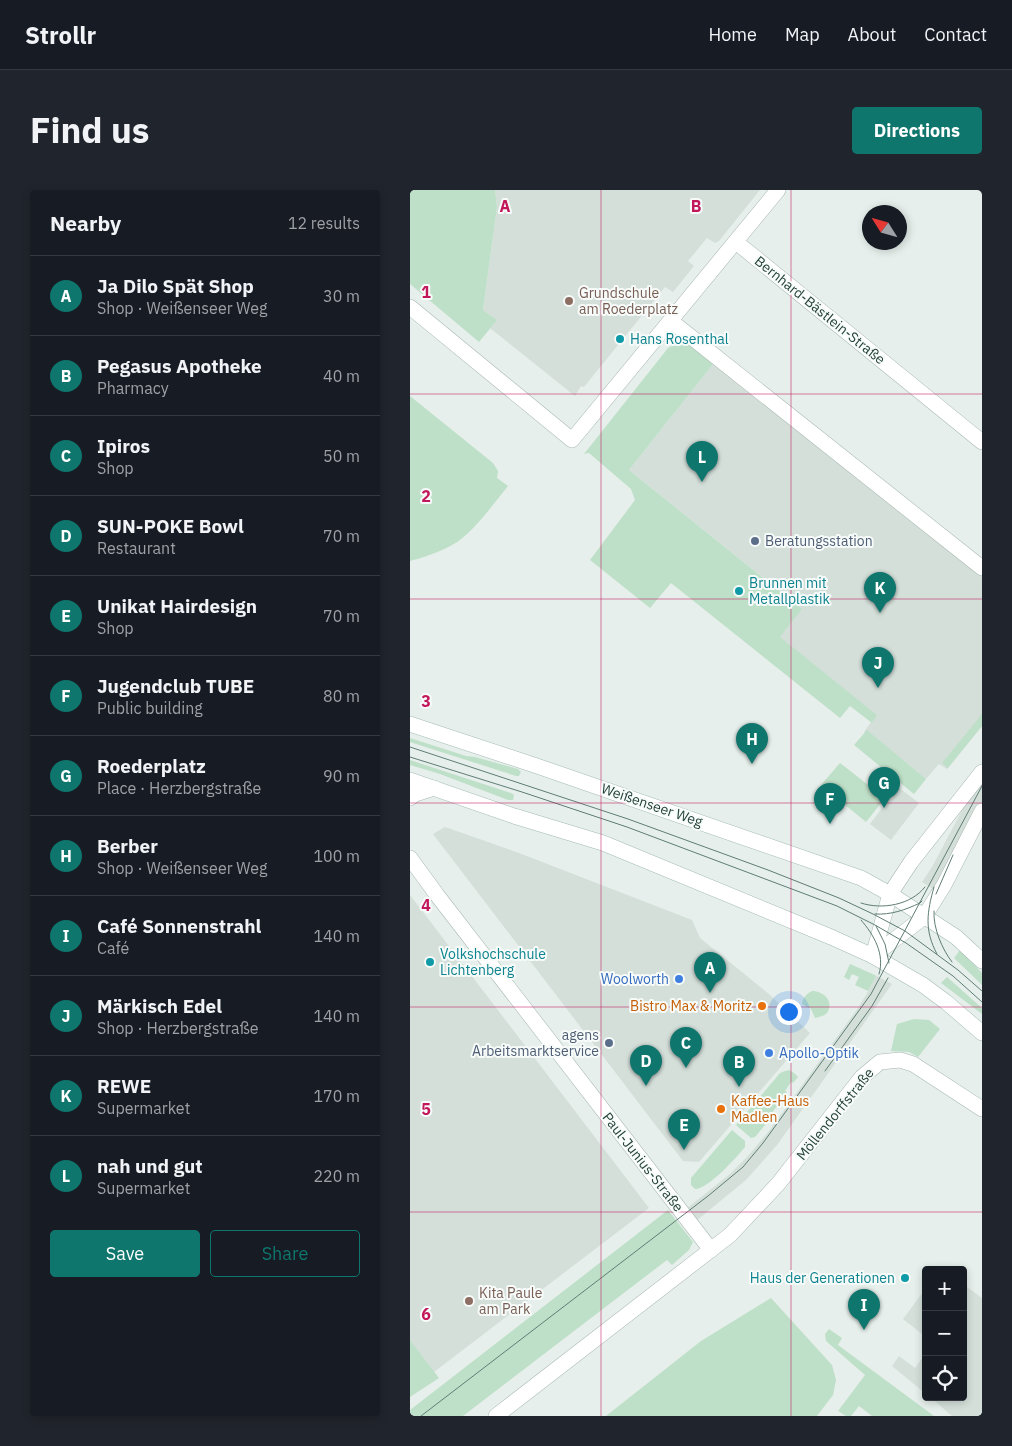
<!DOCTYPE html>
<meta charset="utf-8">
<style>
body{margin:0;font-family:"IBM Plex Sans",sans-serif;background:#20242c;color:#f1f3f6}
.controls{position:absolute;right:15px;bottom:15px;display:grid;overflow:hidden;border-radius:5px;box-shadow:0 2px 8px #0003}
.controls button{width:45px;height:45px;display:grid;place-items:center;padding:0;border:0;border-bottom:1px solid #363941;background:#171b24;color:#f1f3f6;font:25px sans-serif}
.compass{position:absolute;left:452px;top:15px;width:45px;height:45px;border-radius:50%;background:#171b24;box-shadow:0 2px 8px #0003;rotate:307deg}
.you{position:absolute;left:378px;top:821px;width:18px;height:18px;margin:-12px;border:4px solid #fff;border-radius:50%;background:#1a73e8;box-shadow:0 0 0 8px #1a73e833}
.badge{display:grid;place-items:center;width:32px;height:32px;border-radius:50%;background:#0f766e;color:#fff;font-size:16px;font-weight:700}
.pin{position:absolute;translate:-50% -41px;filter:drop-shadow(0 1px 2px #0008)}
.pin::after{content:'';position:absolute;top:26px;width:18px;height:15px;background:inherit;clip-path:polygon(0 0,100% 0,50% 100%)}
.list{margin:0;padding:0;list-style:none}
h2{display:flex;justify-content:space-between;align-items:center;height:65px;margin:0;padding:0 20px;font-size:21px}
h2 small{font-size:16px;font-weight:400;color:#9ea1a6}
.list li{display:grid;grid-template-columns:32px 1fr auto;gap:15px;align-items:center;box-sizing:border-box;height:80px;padding:0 20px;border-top:1px solid #363941}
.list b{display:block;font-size:19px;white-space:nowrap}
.list p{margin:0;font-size:16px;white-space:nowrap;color:#9ea1a6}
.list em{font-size:16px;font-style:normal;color:#9ea1a6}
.actions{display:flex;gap:10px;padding:15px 20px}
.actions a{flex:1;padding:11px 0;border:1px solid #0f766e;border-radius:5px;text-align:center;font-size:18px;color:#0f766e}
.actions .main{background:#0f766e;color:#fff}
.icon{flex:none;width:28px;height:28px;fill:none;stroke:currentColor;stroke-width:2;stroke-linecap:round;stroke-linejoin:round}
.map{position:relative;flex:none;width:572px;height:1226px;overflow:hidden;border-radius:5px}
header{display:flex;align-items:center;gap:30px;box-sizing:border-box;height:70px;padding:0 25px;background:#171b24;border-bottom:1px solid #363941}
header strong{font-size:24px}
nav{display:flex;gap:28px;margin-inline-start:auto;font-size:18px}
.intro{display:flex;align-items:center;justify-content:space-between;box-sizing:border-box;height:120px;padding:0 30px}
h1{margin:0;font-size:35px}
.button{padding:12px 22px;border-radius:5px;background:#0f766e;color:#fff;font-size:18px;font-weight:700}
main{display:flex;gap:30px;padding:0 30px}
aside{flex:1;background:#171b24;border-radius:5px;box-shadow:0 2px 8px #0003}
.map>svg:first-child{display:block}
.built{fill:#d4dfda}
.green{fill:#bfe0c8}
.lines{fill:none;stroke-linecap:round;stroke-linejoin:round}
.minor-casing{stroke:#a8b8b2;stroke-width:16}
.tertiary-casing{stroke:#a8b8b2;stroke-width:16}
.secondary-casing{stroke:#a4bbb3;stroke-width:16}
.minor{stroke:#fff;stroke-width:15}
.tertiary{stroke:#fff;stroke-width:15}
.secondary{stroke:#fff;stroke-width:15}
.tram{stroke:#5f7d75;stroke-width:1}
.grid{fill:none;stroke:#c2185b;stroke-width:1;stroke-opacity:0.55}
.education-dot{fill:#8d6e63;stroke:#f7fbf9;stroke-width:2}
.culture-dot{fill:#0f9aa8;stroke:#f7fbf9;stroke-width:2}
.service-dot{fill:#5c6f8a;stroke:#f7fbf9;stroke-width:2}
.shop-dot{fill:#3f7fe0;stroke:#f7fbf9;stroke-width:2}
.food-dot{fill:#e8710a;stroke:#f7fbf9;stroke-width:2}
.labels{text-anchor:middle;stroke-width:4;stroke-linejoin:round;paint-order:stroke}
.education-label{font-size:14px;fill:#785e54;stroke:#f7fbf9;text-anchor:start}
.street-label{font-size:14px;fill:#24423a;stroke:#f7fbf9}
.culture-label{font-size:14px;fill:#0d838f;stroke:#f7fbf9;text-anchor:start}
.service-label{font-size:14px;fill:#4e5e75;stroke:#f7fbf9;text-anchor:start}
.shop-label{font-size:14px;fill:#366cbe;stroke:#f7fbf9;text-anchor:end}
.food-label{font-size:14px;fill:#c56008;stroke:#f7fbf9;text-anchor:end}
.grid-label{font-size:16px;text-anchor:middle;font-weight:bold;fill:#c2185b;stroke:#f7fbf9;stroke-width:4;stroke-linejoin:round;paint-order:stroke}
</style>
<header>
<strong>Strollr</strong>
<nav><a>Home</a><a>Map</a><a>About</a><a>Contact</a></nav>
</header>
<div class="intro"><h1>Find us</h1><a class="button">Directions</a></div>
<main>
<aside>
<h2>Nearby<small>12 results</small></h2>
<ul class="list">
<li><span class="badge">A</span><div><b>Ja Dilo Spät Shop</b><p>Shop · Weißenseer Weg</p></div><em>30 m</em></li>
<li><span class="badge">B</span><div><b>Pegasus Apotheke</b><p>Pharmacy</p></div><em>40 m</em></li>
<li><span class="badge">C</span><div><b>Ipiros</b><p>Shop</p></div><em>50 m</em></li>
<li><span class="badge">D</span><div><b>SUN-POKE Bowl</b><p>Restaurant</p></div><em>70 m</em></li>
<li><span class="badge">E</span><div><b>Unikat Hairdesign</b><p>Shop</p></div><em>70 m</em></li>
<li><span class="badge">F</span><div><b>Jugendclub TUBE</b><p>Public building</p></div><em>80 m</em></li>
<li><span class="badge">G</span><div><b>Roederplatz</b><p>Place · Herzbergstraße</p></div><em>90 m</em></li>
<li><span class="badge">H</span><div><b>Berber</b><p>Shop · Weißenseer Weg</p></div><em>100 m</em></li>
<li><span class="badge">I</span><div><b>Café Sonnenstrahl</b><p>Café</p></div><em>140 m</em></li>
<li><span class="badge">J</span><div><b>Märkisch Edel</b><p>Shop · Herzbergstraße</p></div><em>140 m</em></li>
<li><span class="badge">K</span><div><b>REWE</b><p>Supermarket</p></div><em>170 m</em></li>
<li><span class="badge">L</span><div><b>nah und gut</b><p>Supermarket</p></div><em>220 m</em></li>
</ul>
<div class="actions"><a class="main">Save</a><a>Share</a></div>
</aside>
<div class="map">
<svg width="572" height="1226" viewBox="0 0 572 1226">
<rect width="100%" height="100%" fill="#e6efeb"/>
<g class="built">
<polygon points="85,0 350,0 309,51 305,53 297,48 278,71 284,76 263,102 255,97 174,197 171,196 165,206 80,138 86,130 73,120 87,17"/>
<polygon points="304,173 572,387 572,536 537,579 529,574 516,589 492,569 490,571 454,542 466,525 369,447 391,418 219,280"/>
<polygon points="572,588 572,614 536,684 523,699 512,692 522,677 557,611"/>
<polygon points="488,597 509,613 481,650 460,634"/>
<polygon points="35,637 109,663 282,730 290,748 360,805 400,843 289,972 273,971 23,644"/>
<polygon points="0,705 239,1018 24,1182 0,1150"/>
<polygon points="465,785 482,794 367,955 336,990 286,1031 276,1019 320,984 337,967 359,941 448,818 456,805 465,788"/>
<polygon points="553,1094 572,1108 572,1226 542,1226 520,1207 553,1207"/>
<polygon points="516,1098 516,1147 493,1129"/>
<polygon points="516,1163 516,1204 482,1176 489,1166 505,1178"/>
</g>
<g class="green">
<polygon points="0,0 85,0 87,17 73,120 87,130 69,152 0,94"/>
<polygon points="273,147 304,173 219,280 392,419 370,447 467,525 462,533 440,516 430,528 261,393 240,418 180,370 225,310 221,299 179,263 174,264 258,158 268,152"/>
<path d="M0,206L83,273L88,281L87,288L98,296C83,314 69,335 51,349C41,358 13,368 0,371Z"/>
<polygon points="572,524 572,536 538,578 532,573"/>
<polygon points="457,540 516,589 504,604 444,555"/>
<polygon points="0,548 56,566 65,567 108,579 111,582 109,586 106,586 0,552"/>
<polygon points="0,570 101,603 104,605 103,610 98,610 30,584 0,575"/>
<polygon points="430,573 475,608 456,632 411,595"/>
<polygon points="550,760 572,783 572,795 544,768"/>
<polygon points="440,774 465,785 465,788 458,801 445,795 449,787 442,784 439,790 434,787"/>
<polygon points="537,787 572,818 572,824 531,793"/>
<path d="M402,801C413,801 425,811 417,823C414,826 409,827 405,828L401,819L392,814C393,808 396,804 402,801Z"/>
<polygon points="504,829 519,830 530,839 508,867 499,862 481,861 487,834"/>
<polygon points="379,880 384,883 388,887 383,893 381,892 375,901 377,902 374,906 372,905 365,914 367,916 354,934 355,935 345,947 341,948 326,935 370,883 375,881"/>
<path d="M322,940L335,951V957C326,968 298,999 285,999L281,995V988Z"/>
<polygon points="258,1020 283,1052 279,1060 262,1075 257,1070 53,1226 0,1226 0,1220"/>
<polygon points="361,1108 422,1175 426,1190 423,1205 407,1226 196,1226 291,1151"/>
<polygon points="419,1139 432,1148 428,1155 524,1226 462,1226 449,1216 441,1226 436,1226 428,1221 455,1185 416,1151 415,1144"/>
<polygon points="0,1150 29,1188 0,1207"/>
</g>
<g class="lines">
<defs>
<g id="minor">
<polyline points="326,52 572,252"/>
<polyline points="0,117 162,250 368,0"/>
<polyline points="261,131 572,378"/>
<polyline points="0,608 5,604 24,598"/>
<polyline points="0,668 27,705 301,1060"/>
<polyline points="86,1226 320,1045 368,994 452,887 470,872 490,870 503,874 572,919"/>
</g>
<g id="tertiary">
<polyline points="463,766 480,704 501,672 572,582"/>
<polyline points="463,766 514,727 534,695 572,621"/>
</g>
<g id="secondary">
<polyline points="0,534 121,574 451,688 480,704 546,747 572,771"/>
<polyline points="0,590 104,626 193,653 421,747 463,766 513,795 536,812 572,843"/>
</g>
</defs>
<use href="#minor" class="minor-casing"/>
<use href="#tertiary" class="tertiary-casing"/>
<use href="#secondary" class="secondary-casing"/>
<use href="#minor" class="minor"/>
<use href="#tertiary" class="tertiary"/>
<use href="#secondary" class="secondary"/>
<g class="tram">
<polyline points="0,557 218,629 358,680 429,708 463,724 495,741 548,780 572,801"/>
<polyline points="0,567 112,602 217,637 427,716 465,735 496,753 543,786 572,812"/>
<path d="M524,697C517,722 514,740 527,764"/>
<polyline points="526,704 543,665"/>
<path d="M451,713C472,720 501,715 515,697"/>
<path d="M524,721C523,738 532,759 542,772"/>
<path d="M465,724C481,725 495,720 510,713L512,711"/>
<path d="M451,730C464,745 475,764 469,784"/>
<polyline points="466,736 475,754 479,773"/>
<polyline points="415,881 462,816 478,788"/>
<polyline points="11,1226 298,1006 333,977 353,953 461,804 572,596"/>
</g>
</g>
<path class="grid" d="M191,0V1226M381,0V1226M0,204H572M0,409H572M0,613H572M0,817H572M0,1022H572"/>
<g class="education-dot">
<circle cx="159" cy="111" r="5"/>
<circle cx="59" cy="1111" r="5"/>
</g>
<g class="culture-dot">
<circle cx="210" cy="149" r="5"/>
<circle cx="329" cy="401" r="5"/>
<circle cx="20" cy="772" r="5"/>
<circle cx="495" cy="1088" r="5"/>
</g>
<g class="service-dot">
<circle cx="345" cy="351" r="5"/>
<circle cx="199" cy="853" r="5"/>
</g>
<g class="shop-dot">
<circle cx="269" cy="789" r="5"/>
<circle cx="359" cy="863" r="5"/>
</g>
<g class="food-dot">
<circle cx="352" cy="816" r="5"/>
<circle cx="311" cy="919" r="5"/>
</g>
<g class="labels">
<g class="education-label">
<text x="169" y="108">Grundschule<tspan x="169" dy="16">am Roederplatz</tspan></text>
<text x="69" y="1108">Kita Paule<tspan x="69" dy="16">am Park</tspan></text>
</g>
<g class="street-label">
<text transform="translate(410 120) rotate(39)" y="5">Bernhard-Bästlein-Straße</text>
<text transform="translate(242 615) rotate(19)" y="5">Weißenseer Weg</text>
<text transform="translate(425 924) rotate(-51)" y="5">Möllendorffstraße</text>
<text transform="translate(233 972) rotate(52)" y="5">Paul-Junius-Straße</text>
</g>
<g class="culture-label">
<text x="220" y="154">Hans Rosenthal</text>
<text x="339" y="398">Brunnen mit<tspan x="339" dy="16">Metallplastik</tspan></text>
<text x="30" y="769">Volkshochschule<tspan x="30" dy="16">Lichtenberg</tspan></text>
<text x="485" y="1093" text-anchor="end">Haus der Generationen</text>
</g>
<g class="service-label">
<text x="355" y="356">Beratungsstation</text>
<text x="189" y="850" text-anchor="end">agens<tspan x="189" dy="16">Arbeitsmarktservice</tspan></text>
</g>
<g class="shop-label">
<text x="259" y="794">Woolworth</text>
<text x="369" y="868" text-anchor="start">Apollo-Optik</text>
</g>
<g class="food-label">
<text x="342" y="821">Bistro Max &amp; Moritz</text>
<text x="321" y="916" text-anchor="start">Kaffee-Haus<tspan x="321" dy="16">Madlen</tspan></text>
</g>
</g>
<g class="grid-label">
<text x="95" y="22">A</text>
<text x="286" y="22">B</text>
<text x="16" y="108">1</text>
<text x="16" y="312">2</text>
<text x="16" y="517">3</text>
<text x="16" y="721">4</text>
<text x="16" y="925">5</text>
<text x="16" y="1130">6</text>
</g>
</svg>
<div class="controls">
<button>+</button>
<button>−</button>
<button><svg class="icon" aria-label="locate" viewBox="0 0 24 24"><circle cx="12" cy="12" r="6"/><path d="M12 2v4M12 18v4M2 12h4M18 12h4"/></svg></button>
</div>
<svg class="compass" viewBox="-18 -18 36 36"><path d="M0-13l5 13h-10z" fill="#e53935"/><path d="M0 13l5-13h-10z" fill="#9ea1a6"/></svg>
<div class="you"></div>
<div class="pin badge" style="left:300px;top:803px">A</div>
<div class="pin badge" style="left:329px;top:897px">B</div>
<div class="pin badge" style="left:276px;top:878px">C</div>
<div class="pin badge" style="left:236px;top:896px">D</div>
<div class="pin badge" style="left:274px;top:960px">E</div>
<div class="pin badge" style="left:420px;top:634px">F</div>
<div class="pin badge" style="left:474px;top:618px">G</div>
<div class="pin badge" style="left:342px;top:574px">H</div>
<div class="pin badge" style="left:454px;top:1140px">I</div>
<div class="pin badge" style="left:468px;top:498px">J</div>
<div class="pin badge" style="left:470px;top:423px">K</div>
<div class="pin badge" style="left:292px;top:292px">L</div>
</div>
</main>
